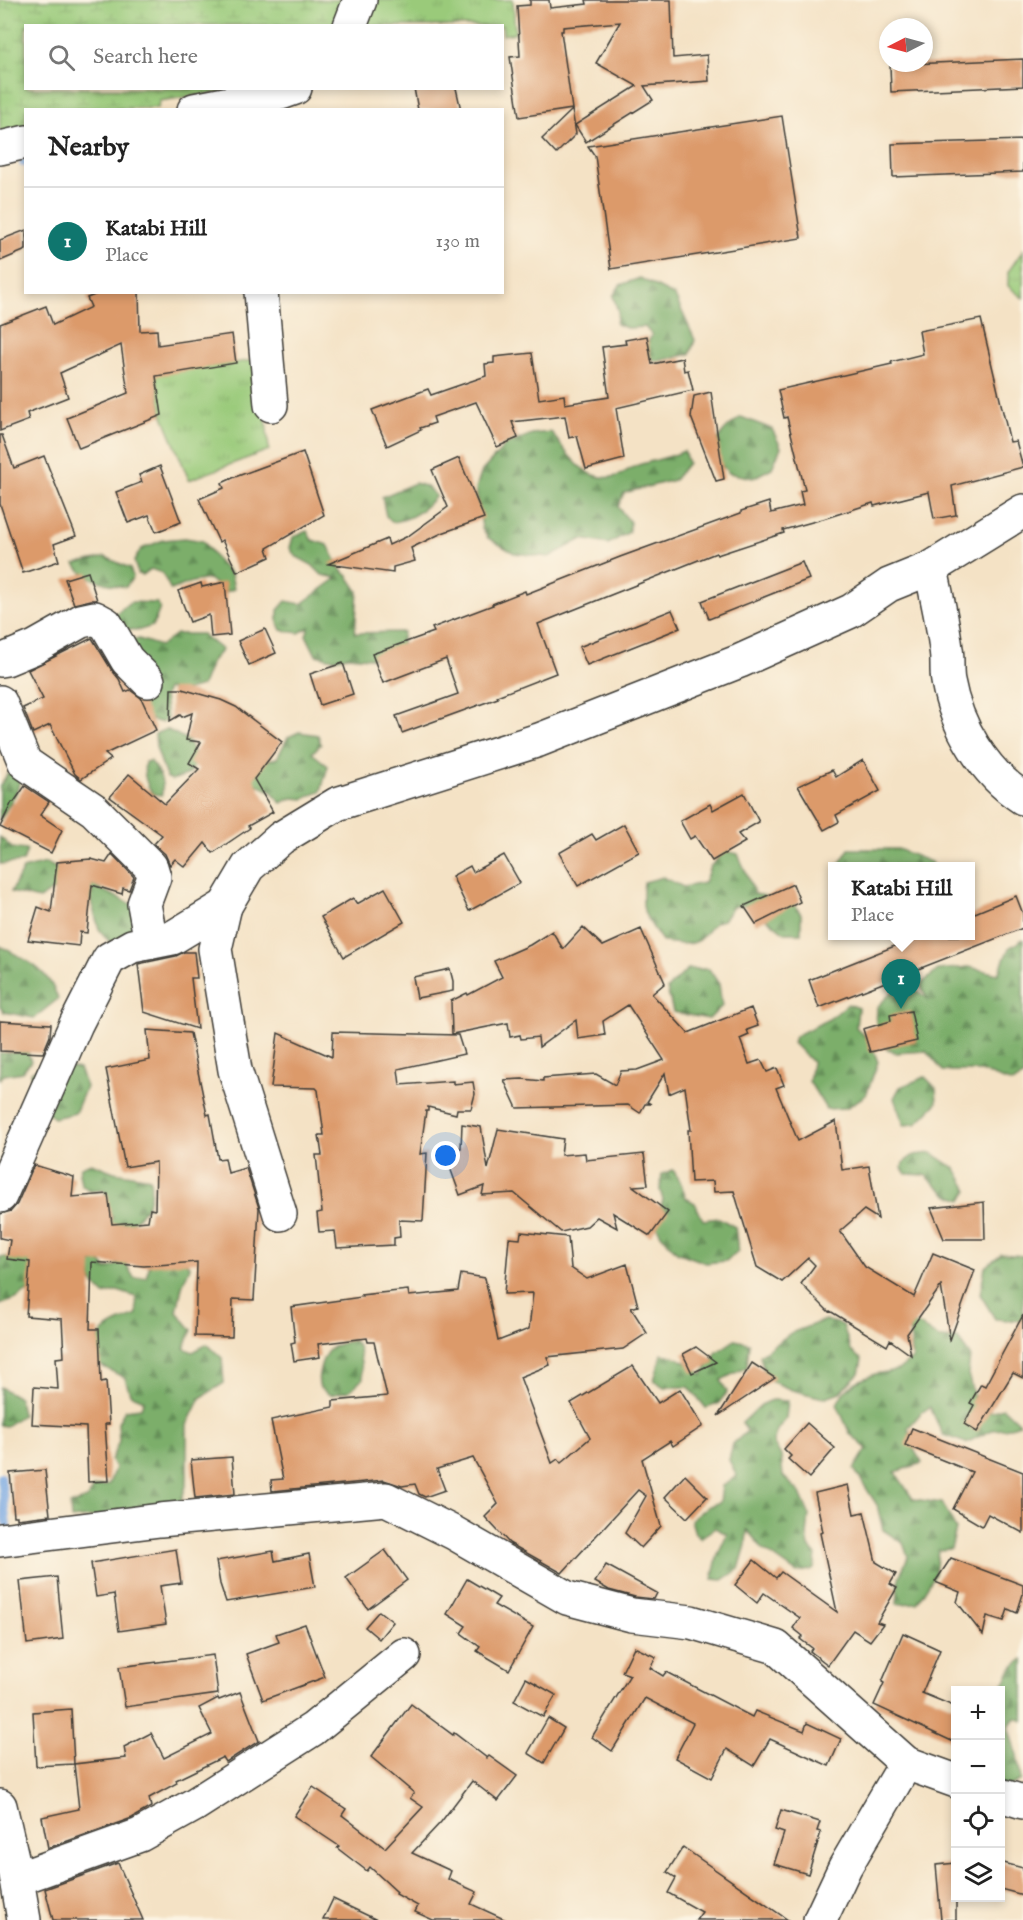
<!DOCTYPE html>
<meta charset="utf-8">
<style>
body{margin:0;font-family:"IM FELL English",serif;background:#f6f6f6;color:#222}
.controls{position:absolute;right:18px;bottom:18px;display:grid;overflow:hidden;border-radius:0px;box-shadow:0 3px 9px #0003}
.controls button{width:54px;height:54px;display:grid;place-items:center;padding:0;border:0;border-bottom:2px solid #e0e0e0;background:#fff;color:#222;font:30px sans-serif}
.compass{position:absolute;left:879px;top:18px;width:54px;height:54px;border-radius:50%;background:#fff;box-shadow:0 3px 9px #0003;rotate:264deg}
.you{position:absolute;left:446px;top:1156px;width:21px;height:21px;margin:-15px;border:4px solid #fff;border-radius:50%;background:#1a73e8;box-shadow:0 0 0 9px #1a73e833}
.badge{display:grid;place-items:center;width:39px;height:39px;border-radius:50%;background:#0f766e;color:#fff;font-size:20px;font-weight:700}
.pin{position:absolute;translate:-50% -50px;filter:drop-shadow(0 2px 3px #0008)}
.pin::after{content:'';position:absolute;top:32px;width:21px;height:18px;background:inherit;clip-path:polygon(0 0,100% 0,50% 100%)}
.popup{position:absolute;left:828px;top:862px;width:147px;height:78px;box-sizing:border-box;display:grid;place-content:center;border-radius:0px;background:#fff;filter:drop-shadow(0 2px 4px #0005);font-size:20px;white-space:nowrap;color:#767676}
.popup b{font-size:22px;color:#222}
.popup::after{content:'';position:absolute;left:50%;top:100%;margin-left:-12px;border:12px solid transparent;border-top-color:#fff}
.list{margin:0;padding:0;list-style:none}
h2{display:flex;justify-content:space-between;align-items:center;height:78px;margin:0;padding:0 24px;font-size:26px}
h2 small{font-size:20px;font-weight:400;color:#767676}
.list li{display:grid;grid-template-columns:39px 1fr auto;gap:18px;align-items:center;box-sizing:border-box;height:108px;padding:0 24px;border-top:2px solid #e0e0e0}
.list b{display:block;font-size:22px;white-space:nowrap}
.list p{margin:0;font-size:20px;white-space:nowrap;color:#767676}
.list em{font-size:20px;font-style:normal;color:#767676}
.icon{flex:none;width:33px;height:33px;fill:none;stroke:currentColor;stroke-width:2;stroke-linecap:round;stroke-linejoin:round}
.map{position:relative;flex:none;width:1023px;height:1920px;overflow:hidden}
.search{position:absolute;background:#fff;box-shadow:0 3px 9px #0003;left:24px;top:24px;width:480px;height:66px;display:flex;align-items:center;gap:15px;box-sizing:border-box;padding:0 21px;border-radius:0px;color:#767676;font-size:22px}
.panel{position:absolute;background:#fff;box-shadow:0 3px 9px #0003;left:24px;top:108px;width:480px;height:186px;border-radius:0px}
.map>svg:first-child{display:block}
.grass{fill:url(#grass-tufts);stroke:#5b734b;stroke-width:1.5}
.forest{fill:url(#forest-firs);stroke:#4c6543;stroke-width:1.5}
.wetland{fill:url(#wetland-marsh);stroke:#5b734b;stroke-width:1.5}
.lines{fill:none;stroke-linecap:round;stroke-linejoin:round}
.stream{stroke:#78a8e3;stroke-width:8}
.building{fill:#dc9a6b}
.minor-casing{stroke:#3c3a35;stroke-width:36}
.minor{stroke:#fff;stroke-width:33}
</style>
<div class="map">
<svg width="1023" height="1920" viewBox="0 0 1023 1920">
<defs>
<pattern id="grass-tufts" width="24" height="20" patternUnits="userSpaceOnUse" patternTransform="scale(1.5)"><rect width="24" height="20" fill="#9aca7a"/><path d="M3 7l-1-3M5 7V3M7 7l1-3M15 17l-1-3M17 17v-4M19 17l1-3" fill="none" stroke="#84ad69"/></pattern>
<pattern id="forest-firs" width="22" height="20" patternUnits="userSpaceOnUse" patternTransform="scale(1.5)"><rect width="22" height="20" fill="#7bae6a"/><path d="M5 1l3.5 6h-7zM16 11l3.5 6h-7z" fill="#648d56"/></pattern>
<pattern id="wetland-marsh" width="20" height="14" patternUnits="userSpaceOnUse" patternTransform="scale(1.5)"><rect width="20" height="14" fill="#9aca7a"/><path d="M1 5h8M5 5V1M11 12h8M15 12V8" fill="none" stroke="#84ad69"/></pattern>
</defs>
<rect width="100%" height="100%" fill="#fcf5e5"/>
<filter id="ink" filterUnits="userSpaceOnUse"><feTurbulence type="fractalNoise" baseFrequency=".0167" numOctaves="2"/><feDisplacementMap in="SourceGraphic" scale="12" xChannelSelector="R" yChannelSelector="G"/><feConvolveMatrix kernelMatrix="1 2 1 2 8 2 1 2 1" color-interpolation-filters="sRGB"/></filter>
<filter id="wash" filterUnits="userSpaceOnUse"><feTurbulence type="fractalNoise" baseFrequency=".008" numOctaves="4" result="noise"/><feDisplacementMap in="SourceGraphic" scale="24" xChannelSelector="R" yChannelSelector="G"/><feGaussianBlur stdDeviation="1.35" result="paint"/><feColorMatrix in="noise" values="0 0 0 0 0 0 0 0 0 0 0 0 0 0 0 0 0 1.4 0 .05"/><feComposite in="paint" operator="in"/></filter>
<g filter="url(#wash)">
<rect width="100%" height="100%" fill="#f4e2c5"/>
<g class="grass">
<polygon points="370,0 513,0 515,33 503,35 502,26 359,26"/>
<polygon points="1023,250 1023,298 1008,286 1008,272"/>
<polygon points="260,359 269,450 189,480 162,413 156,375"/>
</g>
<g class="forest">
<polygon points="640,278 675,296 695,340 690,354 658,361 643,356 642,353 652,335 645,327 627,328 616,324 618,311 613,296 620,285"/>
<path d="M741,417L772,429L781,447L772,468L753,478L729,473L715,459C715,437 724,429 741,417Z"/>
<path d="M551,432C567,453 586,485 617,476C625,473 631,467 638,465C654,460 669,458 684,451L688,463L674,480L624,493L618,507L630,522L629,532L608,544L582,539L549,557L514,553L488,538L482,528L476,488L482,471L506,445L532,434Z"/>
<path d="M415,483L427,487L436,496C423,511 411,520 392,522L386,516L382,497Z"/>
<polygon points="307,531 312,540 328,545 341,570 348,576 358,591 355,633 403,632 401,650 381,659 348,656 333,659 316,655 306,635 309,627 299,633 281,630 278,623 278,610 286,601 301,604 337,578 322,575 312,565 295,556 290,548 293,537"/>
<polygon points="185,538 203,541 220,564 231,574 234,589 226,592 209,579 192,582 171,590 162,573 151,569 143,575 138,574 134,561 141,549 163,540"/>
<path d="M105,557L130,568L133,577L126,587C110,585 84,580 75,564Z"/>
<polygon points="130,602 157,603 160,608 153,626 140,630 118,629 112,617"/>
<polygon points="176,634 202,634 222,650 211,662 202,686 180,692 167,689 164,697 167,718 163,723 144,718 137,699 139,681 127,639 139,639 160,646"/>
<polygon points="166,729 188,740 196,761 190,774 172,780 166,777 156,747 155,734"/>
<polygon points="299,732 318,735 321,744 312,753 328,766 321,791 304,799 292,798 281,803 271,791 252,782 258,762 277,758 288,737"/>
<path d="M150,761C160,771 164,781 162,795L153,794C146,784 143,775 145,762Z"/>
<polygon points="8,773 21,778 16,793 0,820 0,786"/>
<polygon points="0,837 12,848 27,850 23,862 0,864"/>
<polygon points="849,849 898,849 931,862 933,866 838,866"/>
<path d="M725,851L738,854L755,894L792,901L801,914V933H785L764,917L743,905L733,907L723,920C710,922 708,934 697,941C688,946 673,943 663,942C645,916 640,914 644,882L663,877L683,887L704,883L710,867Z"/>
<polygon points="46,863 133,905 139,934 110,943 99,929 90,898 53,890 39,899 11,892 23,869"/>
<polygon points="1023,939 1023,1077 1012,1083 980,1071 943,1071 926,1051 896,1053 886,1049 876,1024 877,1007 895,989 914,988 928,999 920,985 938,970 969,967 998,974 1009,948"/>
<path d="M0,946C26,960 49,969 58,999L34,1018L4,1012L0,1007Z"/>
<polygon points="688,969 709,969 719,984 722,1006 709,1019 673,1012 667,989"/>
<polygon points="848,1004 858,1008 856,1027 870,1042 878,1062 866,1095 846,1108 826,1109 809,1081 812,1062 793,1043 795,1036 829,1019"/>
<polygon points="28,1052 31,1061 22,1072 4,1075 0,1079 0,1053"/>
<polygon points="47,1063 79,1069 86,1087 75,1113 54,1118 32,1099 31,1072"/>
<polygon points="925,1077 936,1088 937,1103 916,1124 904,1125 894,1098 900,1087"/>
<polygon points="932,1153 956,1169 968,1190 962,1200 948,1195 925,1175 906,1174 902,1168 903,1163 914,1155"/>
<path d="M91,1163L114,1172L150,1178C154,1202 144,1213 126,1228L104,1222L113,1218L105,1207V1190L90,1191L81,1184L79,1173L81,1167Z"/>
<polygon points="673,1170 680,1181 686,1198 695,1203 703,1220 719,1218 735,1227 738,1251 726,1261 706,1263 677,1252 661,1234 656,1225 663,1200 660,1190 662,1174"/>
<polygon points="34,1252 44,1279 16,1299 0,1305 0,1257 20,1258"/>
<polygon points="1001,1254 1023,1256 1023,1321 995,1319 980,1294 985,1267"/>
<path d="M98,1260L107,1269L125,1262L134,1278L146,1277L151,1261L184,1260L190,1267L182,1286L177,1312L192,1330L184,1348L193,1352L207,1344L222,1358L224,1383L200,1398L187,1425V1483L178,1510L71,1519L70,1505L87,1499L94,1487L109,1485L115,1467L111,1461L119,1441L118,1423L125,1410L141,1408L144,1400L130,1394L125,1378L96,1363C93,1330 109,1325 137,1315L136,1297L118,1291L104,1295L91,1281L90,1264Z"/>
<polygon points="825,1320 843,1325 851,1351 862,1360 859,1373 840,1392 823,1398 792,1390 766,1379 760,1355 791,1333"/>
<polygon points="918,1324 939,1338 958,1339 970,1356 968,1374 978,1415 1003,1408 1020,1424 1005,1429 992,1430 966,1443 943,1435 930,1407 921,1413 908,1428 913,1448 922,1463 895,1472 913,1499 942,1503 956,1529 951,1549 938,1550 935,1574 917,1603 897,1604 899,1578 908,1557 903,1543 883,1530 877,1505 854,1469 867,1449 850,1434 837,1404 843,1393 856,1382 875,1374 898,1370 913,1358 909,1326"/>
<path d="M354,1340L359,1349L363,1379L349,1391L330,1395L320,1388C317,1379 319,1374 321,1365C327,1345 336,1345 354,1340Z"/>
<path d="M735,1340L749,1343L747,1367L721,1380L727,1392L718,1404L706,1408L689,1387H664L654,1380L662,1354C679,1357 690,1363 702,1375L717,1352Z"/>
<polygon points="0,1387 19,1398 22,1415 6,1426 0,1425"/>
<polygon points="772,1400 788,1401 786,1418 777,1430 773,1442 781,1456 783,1476 800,1493 809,1514 807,1536 809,1547 816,1555 814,1569 797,1573 763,1549 747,1530 746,1545 739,1569 723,1580 712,1579 718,1554 727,1534 715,1528 700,1538 695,1533 691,1520 707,1507 720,1502 722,1486 737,1476 729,1460 733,1444 747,1431 742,1423 761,1405"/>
<polygon points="1023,1659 1023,1721 1015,1718 1008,1727 1017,1755 1021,1780 1006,1788 1000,1788 1000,1691 1011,1669"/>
</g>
<polygon class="wetland" points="0,0 347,0 338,25 26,26 26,88 238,89 159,101 158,108 26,110 25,135 0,142"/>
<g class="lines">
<g class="stream">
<polyline points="23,163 26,163"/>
<polyline points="1,1477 7,1525"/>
</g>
</g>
<g id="blocks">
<g class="building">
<polygon points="530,0 549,0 550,8 587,4 586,0 671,0 673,58 707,55 709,81 644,86 653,100 586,142 575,125 637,86 596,63 620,22 563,27 563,31 561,31 572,109 519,117 510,57 520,56 517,6 530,5"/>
<polygon points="1023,59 1023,86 891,92 890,65"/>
<polygon points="414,88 456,88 461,110 418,110"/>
<polygon points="572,110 576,134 556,154 542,139"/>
<polygon points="782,116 801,238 611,269 595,156 588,146"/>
<polygon points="1023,140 1023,172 893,177 892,144"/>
<polygon points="26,230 26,250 0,261 0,240"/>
<polygon points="102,292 139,292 140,331 157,330 158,345 232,334 236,363 156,376 162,415 79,448 67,418 128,393 121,345 60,373 68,397 27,413 29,420 0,431 0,324 46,306 53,325 91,307 87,298"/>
<polygon points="981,319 1010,442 1016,441 1023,467 952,486 956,515 934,519 929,492 874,506 873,503 823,519 783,530 784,533 717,555 716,553 538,624 556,673 497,696 498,698 402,733 396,716 458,694 446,659 383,683 372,654 434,632 432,628 493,605 492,604 525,591 526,594 620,557 741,513 741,511 769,502 771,513 803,505 800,491 805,490 787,417 784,418 778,390 892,364 891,362 923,354 919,331"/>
<polygon points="647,336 652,364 682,358 684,371 688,370 693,390 616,408 624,459 586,469 577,436 569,438 565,416 512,422 518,438 497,447 476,402 433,417 435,423 420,428 421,430 387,446 372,410 428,389 431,395 486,376 485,364 494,363 494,357 532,353 539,399 564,395 565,404 609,397 602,347 626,344 625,340"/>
<polygon points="711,392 724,479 716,481 691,417 694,396"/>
<polygon points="0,435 2,435 14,468 44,456 76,536 54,544 59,561 23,573 0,504"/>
<polygon points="303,452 324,515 267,548 270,557 237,572 222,540 219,542 199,499 224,488 222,483 235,477"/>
<polygon points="459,458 484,518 442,533 411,548 415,561 393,567 393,573 328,564 387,539 389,545 408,536 448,507 432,470"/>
<polygon points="160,466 181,522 156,532 149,515 128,523 116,492 142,482 139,475"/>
<polygon points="802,562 809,579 709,619 702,601"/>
<polygon points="88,572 97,600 91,600 74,604 65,579"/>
<polygon points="225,582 230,635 211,637 209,615 190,622 178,591 201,583 202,587"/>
<polygon points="672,610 680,628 587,665 579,647"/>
<polygon points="265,629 276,653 249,665 238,641"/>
<polygon points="92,638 111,669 119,679 125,692 130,690 141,698 156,730 105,754 111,759 81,779 75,774 50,725 33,733 23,708 43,699 28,670"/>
<polygon points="343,663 353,694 320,705 310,674"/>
<polygon points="171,689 182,689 221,700 236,707 282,742 254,779 273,812 248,826 250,828 213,853 205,843 185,867 175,859 170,865 165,854 154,844 162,835 110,797 129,774 165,804 199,769 189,763 201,742 186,740 192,713 182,717 180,715 170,721"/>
<polygon points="863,760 880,791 836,815 839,822 824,830 798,786 832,770 836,777"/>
<polygon points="25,786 49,802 40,815 62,830 51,853 0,827 12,802 14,802"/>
<polygon points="744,793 759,822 738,834 745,842 712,861 695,836 690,839 680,821 710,804 713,810"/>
<polygon points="624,824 639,852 578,886 559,853 592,834 596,840"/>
<polygon points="112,854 134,877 129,890 123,888 122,894 92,885 87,933 80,932 79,946 28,940 38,907 51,912 57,862 91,859 106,863"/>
<polygon points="504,855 520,883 469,911 452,876 470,866 473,872"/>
<polygon points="793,884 800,902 756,924 744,906"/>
<polygon points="385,888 404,922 344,957 321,917 353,898 357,904"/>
<polygon points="1016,896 1023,914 1023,928 819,1008 809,980 920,936 970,936 970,915"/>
<polygon points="583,927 603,946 641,929 665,983 652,994 688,1033 751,1008 758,1026 747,1030 749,1035 740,1039 749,1064 761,1060 767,1072 777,1068 784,1085 776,1088 798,1141 836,1121 842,1170 869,1166 878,1219 864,1210 840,1231 865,1267 914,1297 933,1253 975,1270 950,1340 941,1286 907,1334 911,1355 890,1340 887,1346 830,1311 829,1312 801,1284 815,1265 808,1258 782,1282 757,1267 734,1191 714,1192 713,1181 691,1182 688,1130 691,1130 685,1087 669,1094 665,1073 647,1102 651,1104 645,1104 640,1113 628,1105 517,1108 504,1080 522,1079 543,1081 543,1078 596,1074 615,1085 621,1071 637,1070 664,1060 628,1005 603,1021 605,1035 578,1039 576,1020 539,1047 538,1037 521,1039 520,1035 510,1037 508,1023 452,1034 451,1001 467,993 468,995 502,977 494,961 530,945 552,931 563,949"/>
<polygon points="184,952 194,952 197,978 191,978 197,1029 144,1012 138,964 176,956"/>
<polygon points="450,969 453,981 453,991 417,998 413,977"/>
<polygon points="911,1011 917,1041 870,1052 863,1029 891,1021 890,1015"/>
<polygon points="0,1021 51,1024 50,1036 43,1053 0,1051"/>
<polygon points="147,1030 190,1033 207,1115 210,1114 218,1159 225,1158 228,1173 246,1168 259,1208 254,1300 233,1299 232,1337 195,1336 197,1262 144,1266 92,1262 90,1329 99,1329 101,1382 106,1381 109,1424 105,1424 109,1481 88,1482 86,1427 32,1424 34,1387 58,1389 56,1358 64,1357 62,1319 26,1316 30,1262 7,1259 10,1240 0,1238 0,1214 11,1211 17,1204 34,1165 74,1177 72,1197 108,1194 112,1224 148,1221 150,1209 155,1210 156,1162 125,1167 106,1069 150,1060"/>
<polygon points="333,1032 458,1035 464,1054 398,1069 400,1085 453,1081 453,1084 473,1082 475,1094 471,1109 457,1109 456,1114 428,1107 428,1111 426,1111 420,1154 427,1153 423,1221 399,1220 400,1237 394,1238 394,1245 337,1248 335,1231 319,1232 317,1213 322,1212 316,1155 322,1155 319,1135 324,1135 318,1090 316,1088 271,1087 278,1033 332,1057"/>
<polygon points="462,1124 481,1127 488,1169 498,1129 563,1139 561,1155 585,1153 586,1160 644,1154 648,1185 633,1186 668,1212 650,1236 613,1213 617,1228 597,1217 587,1226 561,1232 514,1193 482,1195 484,1186 460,1195 444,1151 461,1148"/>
<polygon points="984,1202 985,1239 944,1239 931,1208"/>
<polygon points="521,1232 568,1237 571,1268 587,1279 627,1264 638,1306 631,1308 647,1333 623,1349 547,1357 550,1365 520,1377 552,1463 558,1459 561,1463 590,1438 571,1403 633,1366 658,1403 680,1389 703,1426 673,1446 670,1441 642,1459 661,1526 641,1548 625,1533 646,1496 638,1490 562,1573 509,1543 485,1517 498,1504 473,1458 437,1469 445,1490 425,1497 419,1494 415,1484 402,1486 384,1480 272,1491 271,1480 283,1479 271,1420 333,1407 333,1401 387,1396 374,1342 368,1342 367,1338 318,1344 320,1357 294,1361 291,1343 295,1342 291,1307 362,1297 361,1295 408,1290 409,1296 458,1291 461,1274 485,1278 498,1341 529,1329 533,1293 504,1294 509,1238 520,1239"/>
<polygon points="1023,1315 1023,1378 1013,1373 977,1432 964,1424 974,1405 970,1403 981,1384 985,1386"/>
<polygon points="696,1347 716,1362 692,1373 683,1354"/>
<polygon points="752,1363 775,1378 718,1416"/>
<polygon points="807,1423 835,1448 809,1478 788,1459 791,1456 784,1449"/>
<polygon points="912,1428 1023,1472 1023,1533 988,1514 982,1526 953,1509 972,1472 905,1445"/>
<polygon points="232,1457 235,1494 195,1498 191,1460"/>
<polygon points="45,1470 50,1515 17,1519 17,1516 14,1516 10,1473"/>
<polygon points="685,1475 707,1497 687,1518 665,1497"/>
<polygon points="848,1485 854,1514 864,1512 876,1562 896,1574 890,1584 897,1588 877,1622 883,1624 870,1641 853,1630 828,1665 810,1651 812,1648 800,1639 803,1636 793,1628 800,1618 764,1593 757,1603 735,1585 754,1560 776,1578 781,1572 837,1612 820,1533 823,1532 815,1493"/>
<polygon points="176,1549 181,1583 160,1586 166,1624 119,1631 114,1594 96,1597 91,1563"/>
<polygon points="385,1550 407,1580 368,1609 346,1578"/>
<polygon points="273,1551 275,1561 309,1554 315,1587 226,1602 220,1584 216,1561"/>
<polygon points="951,1558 1023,1585 1023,1594 1017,1613 1008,1609 1004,1621 987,1616 983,1635 957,1602 960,1592 935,1582"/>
<polygon points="606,1565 657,1593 654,1599 635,1597 609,1590 595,1582"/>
<polygon points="57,1577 63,1639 27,1644 20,1581"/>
<polygon points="467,1579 499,1598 494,1605 533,1627 509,1670 477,1651 480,1647 461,1633 466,1626 447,1614"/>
<polygon points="379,1611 393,1622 379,1639 365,1627"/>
<polygon points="305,1624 325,1677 263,1700 246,1654 279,1642 276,1634"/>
<polygon points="903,1633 940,1650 922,1693 956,1707 956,1743 874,1705 884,1683 882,1682"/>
<polygon points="634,1647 656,1657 650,1668 663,1676 666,1672 752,1717 755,1711 804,1731 807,1723 841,1739 829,1766 770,1739 754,1766 727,1749 712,1778 675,1758 693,1723 645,1698 612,1751 592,1737 630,1675 622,1672"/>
<polygon points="213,1655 218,1694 125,1707 119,1667"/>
<polygon points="526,1678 556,1695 543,1717 514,1701"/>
<polygon points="240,1692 259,1741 226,1762 223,1757 176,1780 177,1783 149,1798 151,1807 132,1818 48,1848 42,1817 79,1809 74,1764 126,1758 124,1747 151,1733 164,1758 212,1734 199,1708 218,1698 219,1700"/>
<polygon points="411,1704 453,1735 454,1733 487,1758 489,1756 517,1776 498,1801 472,1781 441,1822 412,1853 451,1871 448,1879 477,1892 471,1904 506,1920 433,1920 415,1912 418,1906 396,1894 397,1892 370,1867 367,1871 337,1848 339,1846 294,1816 313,1787 346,1809 342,1815 385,1848 423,1807 410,1798 414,1793 371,1757"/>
<polygon points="71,1709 74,1764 36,1766 33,1712"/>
<polygon points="548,1718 564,1728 544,1763 528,1753"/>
<polygon points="781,1810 820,1822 817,1831 821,1832 808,1874 774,1864 784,1833 775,1830"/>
<polygon points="683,1847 697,1857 788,1920 696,1920 702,1912 668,1893 676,1878 667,1872"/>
<polygon points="1000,1862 1023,1868 1023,1895 1000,1889"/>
<polygon points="118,1863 143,1920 53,1920 45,1889"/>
<polygon points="956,1863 956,1920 941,1920 936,1865"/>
<polygon points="333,1899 377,1920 323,1920"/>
</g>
</g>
</g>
<g filter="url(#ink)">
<use href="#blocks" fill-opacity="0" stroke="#3c3a35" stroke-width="1.5"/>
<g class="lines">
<defs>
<g id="minor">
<polyline points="350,26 360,0"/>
<polyline points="194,110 281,93 295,88"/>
<polyline points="0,148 26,142"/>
<polyline points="261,292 271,405"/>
<path d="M931,568C936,595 943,622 946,649C948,660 946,671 948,681C956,726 984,773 1023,798"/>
<polyline points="0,660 6,659 35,647 81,621 95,618 106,624 127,660 148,681"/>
<polyline points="0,702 25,763 94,810 151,867 154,877 144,904 151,942"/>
<polyline points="225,906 215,949 235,1070 280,1214"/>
<polyline points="0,1196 76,1024 109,959 132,946 172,938 225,906 248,867 281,838 337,804 539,740 740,661 851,611 889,585 931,568 1023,511"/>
<polyline points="0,1540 160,1520 386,1499 454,1533 567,1598 632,1615 691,1622 776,1647 906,1763 956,1781"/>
<polyline points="1000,1795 1023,1802"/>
<polyline points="0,1806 17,1879 24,1920"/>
<polyline points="17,1879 140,1835 194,1805 313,1729 404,1655"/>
<polyline points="820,1920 845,1867 906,1763"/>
</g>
</defs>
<use href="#minor" class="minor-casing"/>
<use href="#minor" class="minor"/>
</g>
</g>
</svg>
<div class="controls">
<button>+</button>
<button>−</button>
<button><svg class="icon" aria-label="locate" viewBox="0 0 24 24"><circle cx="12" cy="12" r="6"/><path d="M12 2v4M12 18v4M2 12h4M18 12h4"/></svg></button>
<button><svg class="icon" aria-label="layers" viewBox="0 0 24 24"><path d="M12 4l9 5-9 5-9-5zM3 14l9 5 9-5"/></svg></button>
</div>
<svg class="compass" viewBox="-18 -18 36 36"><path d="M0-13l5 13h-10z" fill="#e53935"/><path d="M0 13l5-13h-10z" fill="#767676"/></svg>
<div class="you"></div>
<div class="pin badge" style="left:901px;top:1009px">1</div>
<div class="popup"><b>Katabi Hill</b>Place</div>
<div class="search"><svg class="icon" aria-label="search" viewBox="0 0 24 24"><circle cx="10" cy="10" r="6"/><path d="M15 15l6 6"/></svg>Search here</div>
<section class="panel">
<h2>Nearby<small></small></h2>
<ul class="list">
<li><span class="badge">1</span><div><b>Katabi Hill</b><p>Place</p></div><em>130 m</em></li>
</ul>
</section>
</div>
